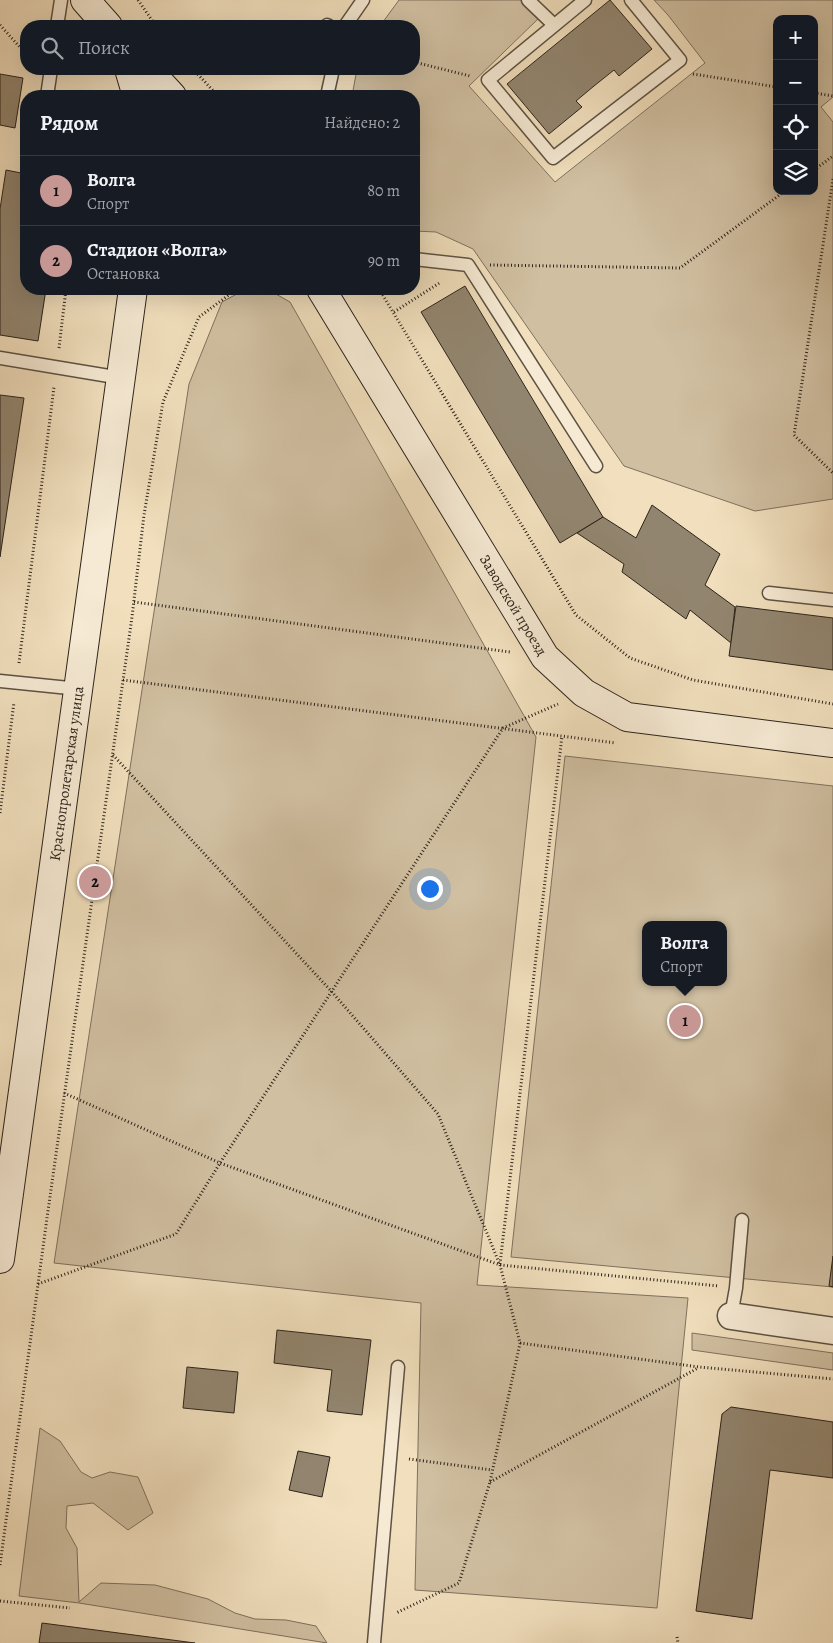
<!DOCTYPE html>
<html lang="ru">
<meta charset="utf-8">
<style>
body{margin:0;font-family:Alegreya,serif;background:#242831;color:#f1f3f6}
.controls{position:absolute;right:15px;top:15px;display:grid;overflow:hidden;border-radius:10px;box-shadow:0 5px 20px #0002}
.controls button{width:45px;height:45px;display:grid;place-items:center;padding:0;border:0;border-bottom:1px solid #363941;background:#171b24;color:#f1f3f6;font:25px sans-serif}
.you{position:absolute;left:429px;top:888px;width:18px;height:18px;margin:-12px;border:4px solid #fff;border-radius:50%;background:#1a73e8;box-shadow:0 0 0 8px #1a73e833}
.badge{display:grid;place-items:center;width:32px;height:32px;border-radius:50%;background:#c59692;color:#111;font-size:16px;font-weight:700}
.pin{position:absolute;translate:-50% -50%;border:2px solid #fff;box-shadow:0 1px 5px #0006}
.popup{position:absolute;left:642px;top:921px;width:85px;height:65px;box-sizing:border-box;display:grid;place-content:center;border-radius:10px;background:#171b24;filter:drop-shadow(0 1px 4px #0005);font-size:16px;white-space:nowrap;color:#9ea1a6}
.popup b{font-size:19px;color:#f1f3f6}
.popup::after{content:'';position:absolute;left:50%;top:100%;margin-left:-10px;border:10px solid transparent;border-top-color:#171b24}
.list{margin:0;padding:0;list-style:none}
h2{display:flex;justify-content:space-between;align-items:center;height:65px;margin:0;padding:0 20px;font-size:21px}
h2 small{font-size:16px;font-weight:400;color:#9ea1a6}
.list li{display:grid;grid-template-columns:32px 1fr auto;gap:15px;align-items:center;box-sizing:border-box;height:70px;padding:0 20px;border-top:1px solid #363941}
.list b{display:block;font-size:19px;white-space:nowrap}
.list p{margin:0;font-size:16px;white-space:nowrap;color:#9ea1a6}
.list em{font-size:16px;font-style:normal;color:#9ea1a6}
.icon{flex:none;width:28px;height:28px;fill:none;stroke:currentColor;stroke-width:2;stroke-linecap:round;stroke-linejoin:round}
.map{position:relative;flex:none;width:833px;height:1643px;overflow:hidden}
.search{position:absolute;background:#171b24;box-shadow:0 5px 20px #0002;left:20px;top:20px;width:400px;height:55px;display:flex;align-items:center;gap:12px;box-sizing:border-box;padding:0 18px;border-radius:20px;color:#9ea1a6;font-size:19px}
.panel{position:absolute;background:#171b24;box-shadow:0 5px 20px #0002;left:20px;top:90px;width:400px;height:205px;border-radius:20px}
.map>svg:first-child{display:block}
.green{fill:#d0bfa1;stroke:#7e715e;fill-rule:evenodd}
.building{fill:#92856f;stroke:#2c231a}
.lines{fill:none;stroke-linecap:round;stroke-linejoin:round}
.lane-casing{stroke:#5d5243;stroke-width:15}
.street-casing{stroke:#5d5243;stroke-width:29}
.secondary-casing{stroke:#2c231a;stroke-width:30}
.path{stroke:#2c231a;stroke-width:3;stroke-dasharray:1 2.5;stroke-linecap:butt}
.lane{stroke:#f6ead4;stroke-width:12}
.street{stroke:#f6ead4;stroke-width:26}
.secondary{stroke:#f6ead4;stroke-width:28}
.labels{text-anchor:middle;stroke-width:4;stroke-linejoin:round;paint-order:stroke}
.street-label{font-size:15px;fill:#2c231a;stroke:#f6ead4}
</style>
<div class="map">
<svg width="833" height="1643" viewBox="0 0 833 1643">
<rect width="100%" height="100%" fill="#f1dfbd"/>
<filter id="stains"><feTurbulence type="fractalNoise" baseFrequency=".004" numOctaves="4"/><feColorMatrix values="0 0 0 0 .2 0 0 0 0 .09 0 0 0 0 .02 0 0 0 .5 -.17"/></filter>
<radialGradient id="worn" r=".72"><stop offset=".6" stop-color="#630" stop-opacity="0"/><stop offset="1" stop-color="#630" stop-opacity=".3"/></radialGradient>
<g class="green">
<path d="M399,0H537L539,18L469,86L555,182L705,63L668,15L654,0H833V97L821,107L833,122V499L755,511L624,466L473,249L436,232L414,231V96H352L357,69H414V26H380ZM777,19H814V191H777Z"/>
<polygon points="246,289 267,289 290,302 536,737 477,1285 688,1298 657,1608 415,1590 421,1303 54,1263 189,384 222,302"/>
<path d="M565,756L833,786V1287L511,1257ZM646,925H724V982H646Z"/>
<polygon points="692,1333 833,1353 833,1370 692,1350"/>
<polygon points="40,1428 60,1441 81,1472 92,1478 110,1472 138,1477 153,1513 128,1530 93,1503 67,1506 66,1528 77,1548 79,1602 101,1583 155,1585 208,1599 235,1613 255,1619 286,1620 316,1626 327,1643 79,1603 19,1596"/>
</g>
<g class="building">
<polygon points="610,0 652,49 619,76 614,70 594,86 576,101 582,107 549,134 507,84"/>
<polygon points="0,74 23,78 15,128 0,125"/>
<polygon points="6,170 26,174 26,289 46,289 38,341 0,335 0,209"/>
<polygon points="465,286 603,517 560,543 421,312"/>
<polygon points="0,395 24,398 0,557"/>
<polygon points="652,505 720,554 705,585 735,607 731,643 690,610 686,619 622,572 624,564 577,533 603,517 636,538"/>
<polygon points="736,606 833,618 833,670 729,656"/>
<polygon points="833,1256 833,1287 829,1286"/>
<polygon points="277,1330 371,1340 362,1415 327,1411 332,1370 274,1363"/>
<polygon points="187,1367 238,1372 234,1413 183,1408"/>
<polygon points="731,1407 833,1422 833,1478 770,1470 752,1619 696,1611 722,1414"/>
<polygon points="298,1451 330,1457 322,1497 289,1490"/>
<polygon points="42,1623 195,1643 39,1643"/>
</g>
<g class="lines">
<defs>
<g id="lane">
<polyline points="528,0 554,25"/>
<polyline points="585,0 488,80 553,158 680,60 631,0"/>
<polyline points="327,25 329,26"/>
<polyline points="57,26 61,0"/>
<polyline points="345,26 363,0"/>
<polyline points="47,96 51,69"/>
<polyline points="327,96 333,69"/>
<polyline points="414,259 468,265 596,466"/>
<polyline points="0,358 121,378"/>
<polyline points="769,593 833,600"/>
<polyline points="0,681 79,689"/>
<polyline points="731,1316 736,1288 742,1220"/>
<polyline points="374,1643 398,1367"/>
</g>
<polyline id="street" points="731,1316 833,1331"/>
<g id="secondary">
<polyline points="85,0 108,26"/>
<polyline points="129,69 137,96"/>
<polyline points="147,69 172,96"/>
<path id="s1" d="M321,289L545,657L584,693L627,717L833,743"/>
<path id="s2" d="M0,1259L133,289"/>
</g>
</defs>
<use href="#lane" class="lane-casing"/>
<use href="#street" class="street-casing"/>
<use href="#secondary" class="secondary-casing"/>
<g class="path">
<polyline points="138,0 156,26"/>
<polyline points="0,25 26,54"/>
<polyline points="414,62 470,76"/>
<polyline points="193,69 218,96"/>
<polyline points="693,74 777,87"/>
<polyline points="814,93 833,96"/>
<polyline points="814,170 833,156"/>
<polyline points="833,179 794,435 833,473"/>
<polyline points="490,265 680,268 785,191"/>
<polyline points="379,289 576,615 630,658 693,680 833,704"/>
<polyline points="394,312 441,282"/>
<polyline points="59,348 66,289"/>
<polyline points="134,602 510,652"/>
<polyline points="19,663 54,387"/>
<polyline points="123,680 616,743"/>
<polyline points="113,755 332,992 438,1114 500,1265 520,1343 490,1482 459,1583 396,1613"/>
<polyline points="0,813 14,702"/>
<polyline points="64,1093 220,1163 500,1265 719,1286"/>
<polyline points="500,1264 562,736"/>
<polyline points="38,1284 176,1234 220,1163 503,728 558,704"/>
<polyline points="520,1343 699,1367 833,1379"/>
<polyline points="409,1459 492,1470"/>
<polyline points="490,1482 698,1368"/>
<polyline points="0,1565 47,1218 132,617 144,515 163,402 199,317 237,289"/>
<polyline points="0,1601 70,1608"/>
<polyline points="677,1637 678,1643"/>
</g>
<use href="#lane" class="lane"/>
<use href="#street" class="street"/>
<use href="#secondary" class="secondary"/>
</g>
<g class="labels">
<g class="street-label">
<text dy="5" stroke="none"><textPath href="#s1" startOffset="370">Заводской проезд</textPath></text>
<text dy="5" stroke="none"><textPath href="#s2" startOffset="490">Краснопролетарская улица</textPath></text>
</g>
</g>
<rect width="100%" height="100%" filter="url(#stains)"/>
<rect width="100%" height="100%" fill="url(#worn)"/>
</svg>
<div class="controls">
<button>+</button>
<button>−</button>
<button><svg class="icon" aria-label="locate" viewBox="0 0 24 24"><circle cx="12" cy="12" r="6"/><path d="M12 2v4M12 18v4M2 12h4M18 12h4"/></svg></button>
<button><svg class="icon" aria-label="layers" viewBox="0 0 24 24"><path d="M12 4l9 5-9 5-9-5zM3 14l9 5 9-5"/></svg></button>
</div>
<div class="you"></div>
<div class="pin badge" style="left:685px;top:1021px">1</div>
<div class="popup"><b>Волга</b>Спорт</div>
<div class="pin badge" style="left:95px;top:882px">2</div>
<div class="search"><svg class="icon" aria-label="search" viewBox="0 0 24 24"><circle cx="10" cy="10" r="6"/><path d="M15 15l6 6"/></svg>Поиск</div>
<section class="panel">
<h2>Рядом<small>Найдено: 2</small></h2>
<ul class="list">
<li><span class="badge">1</span><div><b>Волга</b><p>Спорт</p></div><em>80 m</em></li>
<li><span class="badge">2</span><div><b>Стадион «Волга»</b><p>Остановка</p></div><em>90 m</em></li>
</ul>
</section>
</div>
